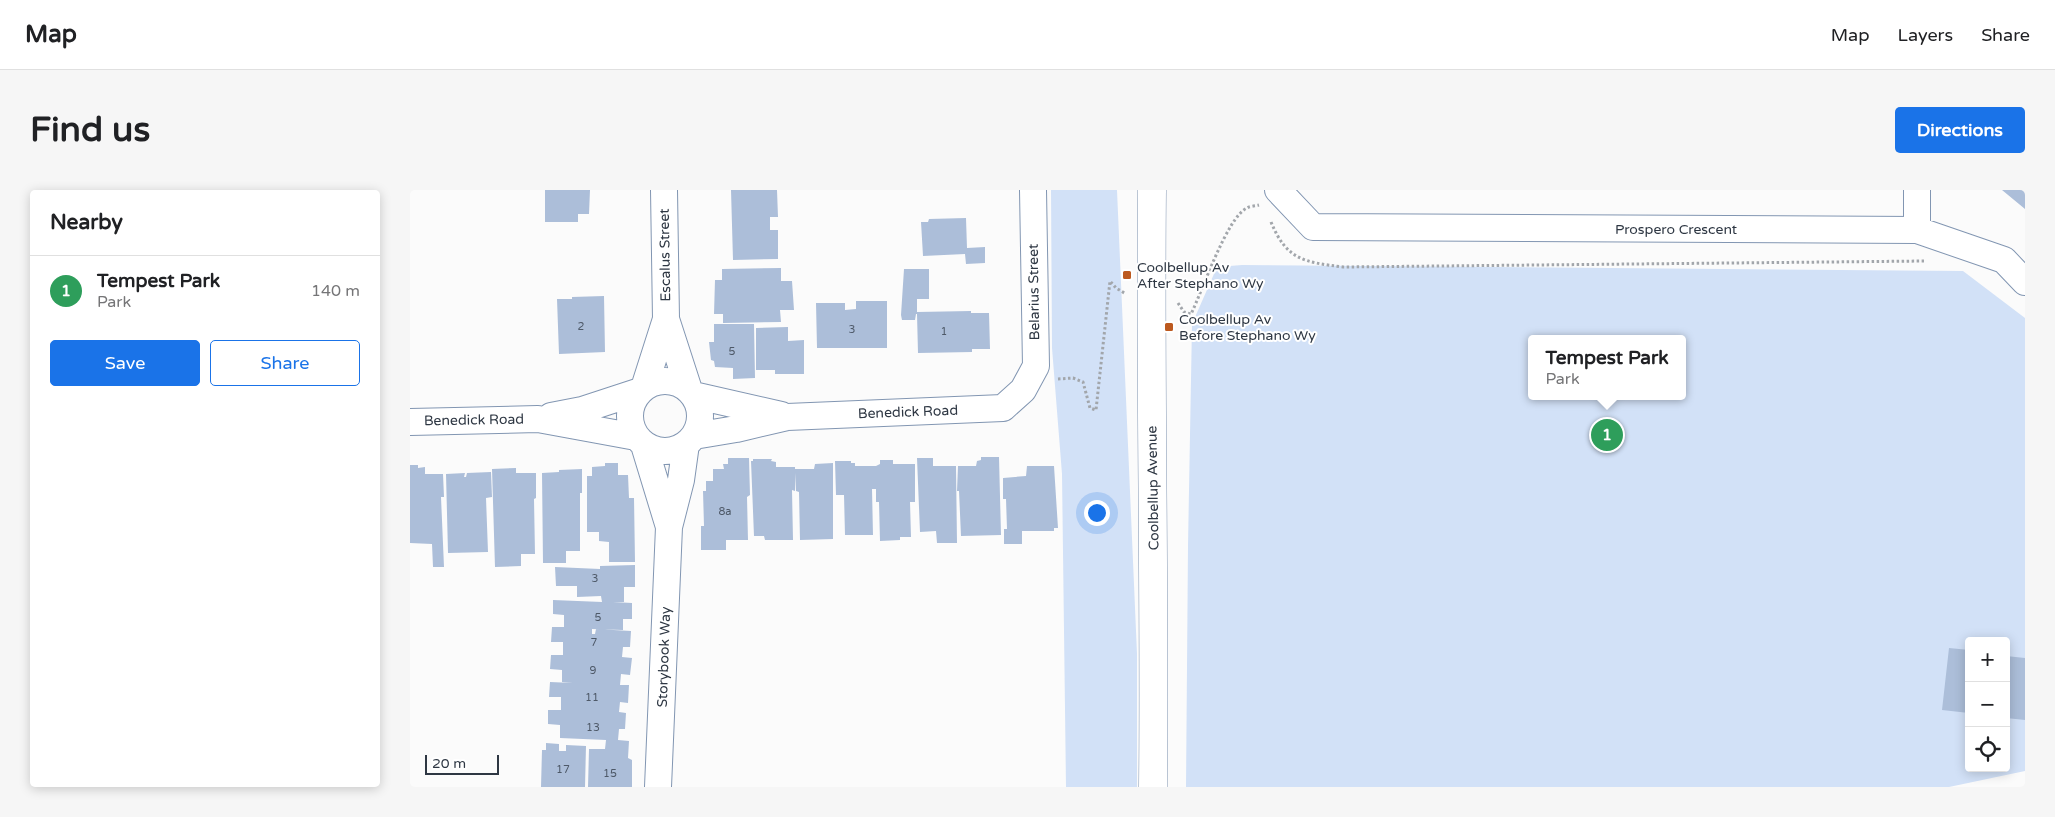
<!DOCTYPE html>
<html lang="en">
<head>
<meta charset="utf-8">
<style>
	body { margin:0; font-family:"Varela Round",sans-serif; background:#f6f6f6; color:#202124 }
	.controls { position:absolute; right:15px; bottom:15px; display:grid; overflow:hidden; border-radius:5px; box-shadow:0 2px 12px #0003 }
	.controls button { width:45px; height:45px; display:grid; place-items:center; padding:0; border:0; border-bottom:1px solid #e0e0e0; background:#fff; color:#202124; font:25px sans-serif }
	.scale { position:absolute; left:15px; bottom:12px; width:74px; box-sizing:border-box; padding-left:5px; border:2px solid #2e3743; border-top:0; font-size:14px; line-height:18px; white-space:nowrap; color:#2e3743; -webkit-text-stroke:4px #fff; paint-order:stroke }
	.you { position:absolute; left:686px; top:322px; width:18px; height:18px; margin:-12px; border:4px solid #fff; border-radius:50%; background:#1a73e8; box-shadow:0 0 0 8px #1a73e833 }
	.badge { display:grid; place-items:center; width:32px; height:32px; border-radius:50%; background:#1a73e8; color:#fff; font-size:16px; font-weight:700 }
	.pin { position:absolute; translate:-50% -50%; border:2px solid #fff; box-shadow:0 1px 5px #0006 }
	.popup { position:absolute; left:1118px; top:145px; width:158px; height:65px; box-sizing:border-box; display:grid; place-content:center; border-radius:5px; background:#fff; filter:drop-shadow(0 1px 4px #0005); font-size:16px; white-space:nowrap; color:#757577 }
	.popup b { font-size:19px; color:#202124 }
	.popup::after { content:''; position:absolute; left:50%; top:100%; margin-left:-10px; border:10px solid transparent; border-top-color:#fff }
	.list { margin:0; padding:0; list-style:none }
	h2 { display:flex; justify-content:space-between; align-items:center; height:65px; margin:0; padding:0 20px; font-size:21px }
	h2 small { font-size:16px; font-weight:400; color:#757577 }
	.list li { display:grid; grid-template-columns:32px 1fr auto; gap:15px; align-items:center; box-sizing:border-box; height:70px; padding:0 20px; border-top:1px solid #e0e0e0 }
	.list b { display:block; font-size:19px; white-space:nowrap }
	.list p { margin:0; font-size:16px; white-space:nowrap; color:#757577 }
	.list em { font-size:16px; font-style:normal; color:#757577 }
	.actions { display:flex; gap:10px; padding:15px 20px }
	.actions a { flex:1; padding:11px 0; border:1px solid #1a73e8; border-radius:5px; text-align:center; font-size:18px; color:#1a73e8 }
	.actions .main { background:#1a73e8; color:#fff }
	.icon { flex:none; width:28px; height:28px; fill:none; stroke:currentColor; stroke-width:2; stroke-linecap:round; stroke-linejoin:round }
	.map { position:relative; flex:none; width:1615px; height:597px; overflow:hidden; border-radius:5px }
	header { display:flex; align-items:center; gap:30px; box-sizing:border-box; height:70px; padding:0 25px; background:#fff; border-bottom:1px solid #e0e0e0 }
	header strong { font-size:24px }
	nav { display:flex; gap:28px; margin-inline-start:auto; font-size:18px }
	.intro { display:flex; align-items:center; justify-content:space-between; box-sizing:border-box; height:120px; padding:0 30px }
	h1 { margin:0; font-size:35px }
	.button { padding:12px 22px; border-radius:5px; background:#1a73e8; color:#fff; font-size:18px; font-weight:700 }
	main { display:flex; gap:30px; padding:0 30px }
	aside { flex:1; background:#fff; border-radius:5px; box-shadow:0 2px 12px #0003 }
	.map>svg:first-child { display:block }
	.green { fill:#d2e1f7; fill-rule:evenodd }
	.building { fill:#acbed9 }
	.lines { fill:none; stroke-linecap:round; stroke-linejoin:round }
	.street-casing { stroke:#8296b2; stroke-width:28 }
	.secondary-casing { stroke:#8296b2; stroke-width:29 }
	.path { stroke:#a2a6ab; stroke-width:3; stroke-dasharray:2.5 2.5; stroke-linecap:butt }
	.street { stroke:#fff; stroke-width:26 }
	.secondary { stroke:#fff; stroke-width:28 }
	.poi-dot { fill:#bc591f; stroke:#fff; stroke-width:2 }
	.labels { text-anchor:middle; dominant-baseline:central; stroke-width:4; stroke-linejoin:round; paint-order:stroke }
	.number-label { font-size:11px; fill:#4e5968 }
	.street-label { font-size:14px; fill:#2e3743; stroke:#fff }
	.poi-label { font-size:14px; fill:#2e3743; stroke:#fff; text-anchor:start }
</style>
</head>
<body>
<header>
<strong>Map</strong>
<nav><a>Map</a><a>Layers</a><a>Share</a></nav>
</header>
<div class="intro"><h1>Find us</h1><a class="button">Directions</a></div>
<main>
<aside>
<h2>Nearby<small></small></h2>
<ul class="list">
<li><span class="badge" style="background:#2e9e5b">1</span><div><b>Tempest Park</b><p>Park</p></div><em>140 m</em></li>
</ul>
<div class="actions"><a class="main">Save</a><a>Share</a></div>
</aside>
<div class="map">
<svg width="1615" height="597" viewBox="0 0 1615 597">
	<rect width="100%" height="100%" fill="#fbfbfb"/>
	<path class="green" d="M641,0H707L727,464V597H656L652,284L642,158Z
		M832,75L1553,81L1615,128V581L1539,597H776L778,356L782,134L807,77ZM1122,149H1272V206H1122ZM1559,451H1596V578H1559Z"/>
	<path class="building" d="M135,0H180L179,24H168V32H135Z
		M321,0H367L368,27H360V40H368V69L323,70Z
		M1592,0H1615V19Z
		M556,28L557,58L575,57V73L556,74L555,64L513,66L511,32H518L519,29Z
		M371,78V91H382L384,120H370L371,132L313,133V124H304L305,90H312V79Z
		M494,79H519V109H507V122L561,121V123H579L580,159H562V162L508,163L507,124H506L505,130H492L491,125Z
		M194,106L195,162L149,164L147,109H162V107Z
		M446,111H477V158H407L406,113H435V120L446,119Z
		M304,134H344L345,188L323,189V178L305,177L304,171L301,170L299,152H304Z
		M378,137V151L394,150V184H365V180H346V138Z
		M571,267H589L591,345L551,346L549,301H547L548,276H566L567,271L571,270Z
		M318,268H339L340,305L337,307L338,350H316V360H291V336H294L293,301H296V291H303V279H314L313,274H318Z
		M507,268H523V276H546L547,353H527L526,341L510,342Z
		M343,269H362L361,271L366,272V277H385V279H404L405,274L423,273V349L390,350L389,302L386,301V283L385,301L382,300L383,350H355L354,346H344L341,271H343Z
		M470,270H483V274H505V312H500L501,347H490V350L470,351L469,312H466V299H462L463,345H435L434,305H426L425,271H441V273H445V276H466L470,274Z
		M195,273H208V285H218L219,308H224L225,372H199V352L189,351V342H177V286H182V277L195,276Z
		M0,275H8V278L15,277V284H33L34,307H31L34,377H23L22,354L0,353Z
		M617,276H644L648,338H644V341H612V354H594V339H597L596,309H593V288L616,286Z
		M106,278V283H126V308L124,309L125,364H111V376L85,377L82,279Z
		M172,279V303H170V361H156V373H133L132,283L149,282V280Z
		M81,282L82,307L76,308L78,362L38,363L36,284L55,283L54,287H56L57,283Z
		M225,375V397H214V412H203L222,413V429H213V440L182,439V444H185L186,439L221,441L220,457H213L212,467L222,468L220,485L211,484L210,495H219L218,513L210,512L209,522L216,523L215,539H209L208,550L219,551L218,568L222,570V597H178L179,559H195L196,550L150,548V535L138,534V520H151V507H139L140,492L163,493L152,492V480L140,479L141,465H153V452H141L142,437H154V425L143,424V410L192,412L191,406L167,407V396H146L145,377L190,379V376Z
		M1539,458L1559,460V523L1532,520Z
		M1596,466L1615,468V530L1596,528Z
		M136,553L149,554V561H156V555L176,556L175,597H131L132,560H136Z"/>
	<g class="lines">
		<defs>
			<path id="street" d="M254,0L256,129L279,200
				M868,0L903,37L1507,40L1594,70L1615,92
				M1507,40V0
				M220 226a35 35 0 1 1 70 0a35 35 0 1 1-70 0Z
				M234,198L256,129
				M283,205L371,225
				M141,226L172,220L230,201
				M0,232L128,229L226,247
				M284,246L326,239L377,227L593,218L613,200L626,176L623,0
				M234,255L259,337
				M248,597L259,337L271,290L276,254"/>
			<path id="secondary" d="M742,0C740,199 745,398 743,597"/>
		</defs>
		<use href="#street" class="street-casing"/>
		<use href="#secondary" class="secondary-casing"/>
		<path class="path" d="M861,32C877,71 895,72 933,77L1514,71
			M768,113L774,122L781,124C792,102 817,27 837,18C840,16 845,16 849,15
			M648,189L663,188L673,192L680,218L686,220L700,91L706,98L716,104"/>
		<use href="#street" class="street"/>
		<use href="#secondary" class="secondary"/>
	</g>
	<g class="poi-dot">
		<rect x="712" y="80" width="10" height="10" rx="2.5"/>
		<rect x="754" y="132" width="10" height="10" rx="2.5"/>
	</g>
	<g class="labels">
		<g class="number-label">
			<text x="171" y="136">2</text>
			<text x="442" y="139">3</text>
			<text x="534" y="141">1</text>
			<text x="322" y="161">5</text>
			<text x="315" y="321">8a</text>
			<text x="185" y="388">3</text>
			<text x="188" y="427">5</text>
			<text x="184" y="452">7</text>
			<text x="183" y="480">9</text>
			<text x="182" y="507">11</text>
			<text x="183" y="537">13</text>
			<text x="153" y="579">17</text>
			<text x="200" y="583">15</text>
		</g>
		<g class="street-label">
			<text x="1266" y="39">Prospero Crescent</text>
			<text transform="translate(255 65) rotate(-91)">Escalus Street</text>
			<text transform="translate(624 102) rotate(-91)">Belarius Street</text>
			<text transform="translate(498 222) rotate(-2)">Benedick Road</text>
			<text transform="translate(64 230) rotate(-1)">Benedick Road</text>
			<text transform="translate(743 298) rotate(-91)">Coolbellup Avenue</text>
			<text transform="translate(254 467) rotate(-88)">Storybook Way</text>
		</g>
		<g class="poi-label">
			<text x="727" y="77">Coolbellup Av<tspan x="727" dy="16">After Stephano Wy</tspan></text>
			<text x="769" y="129">Coolbellup Av<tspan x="769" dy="16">Before Stephano Wy</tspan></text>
		</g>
	</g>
</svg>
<div class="controls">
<button>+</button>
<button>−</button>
<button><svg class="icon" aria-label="locate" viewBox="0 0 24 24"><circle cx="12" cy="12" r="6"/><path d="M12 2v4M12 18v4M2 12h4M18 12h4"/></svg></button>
</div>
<div class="scale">20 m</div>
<div class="you"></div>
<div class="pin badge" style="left:1197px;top:245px;background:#2e9e5b">1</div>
<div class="popup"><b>Tempest Park</b>Park</div>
</div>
</main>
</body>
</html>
